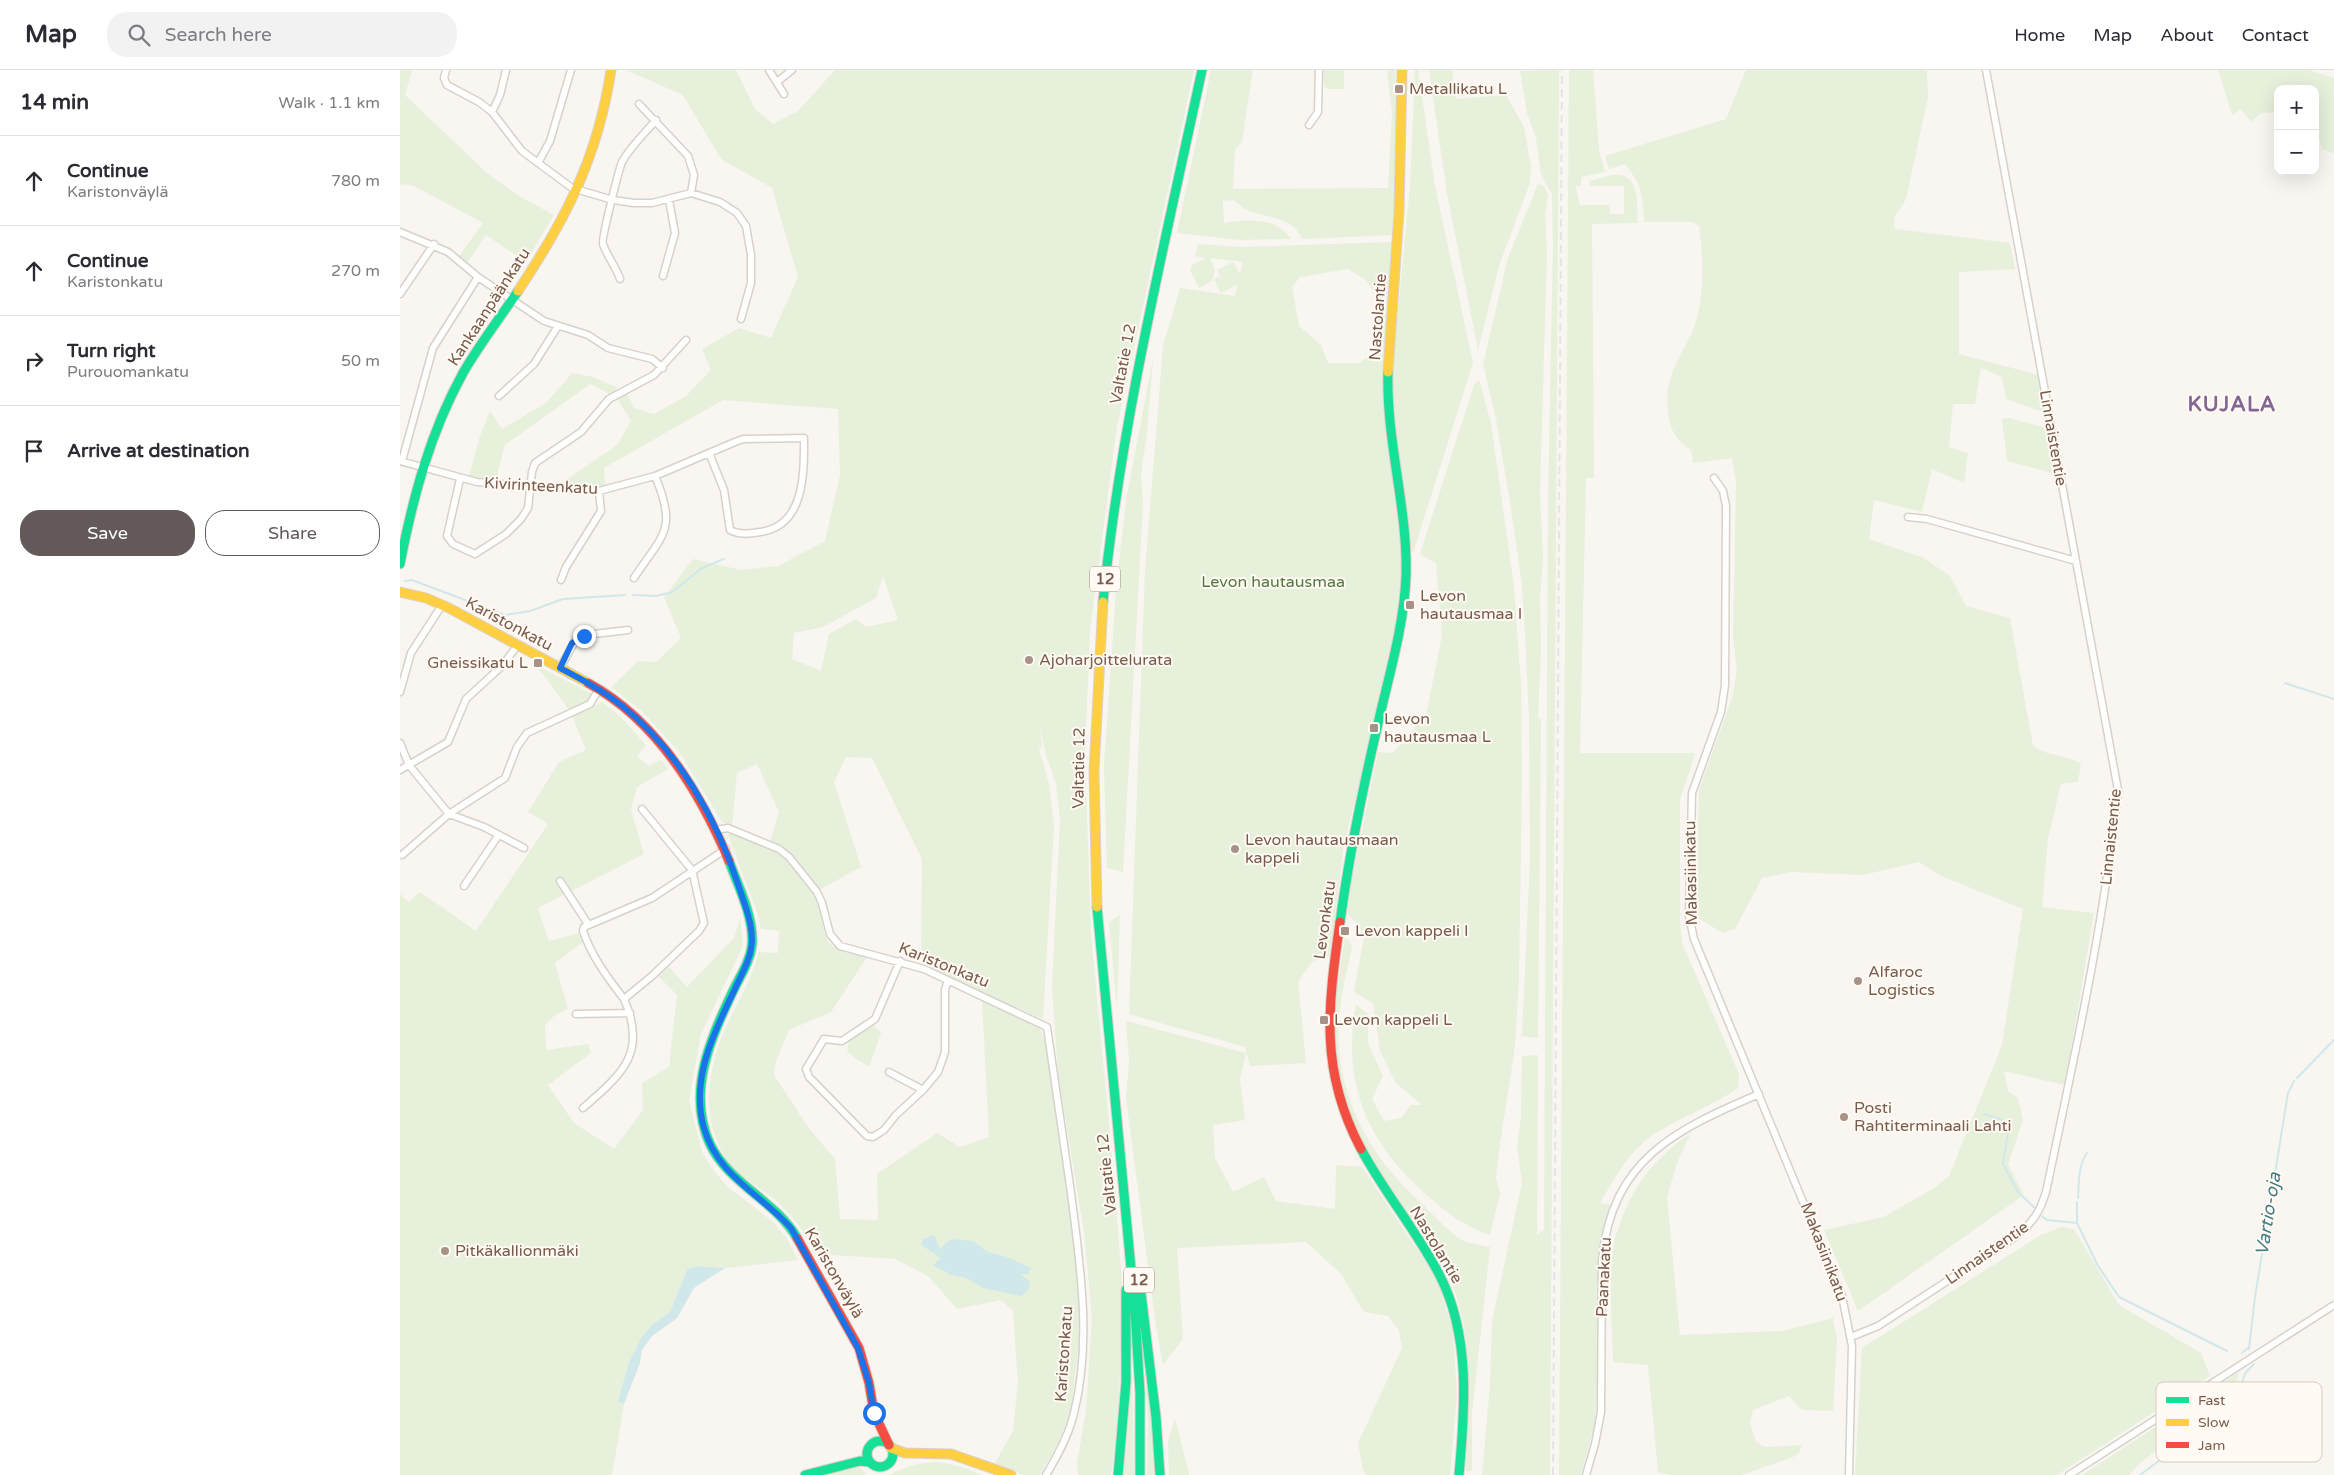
<!DOCTYPE html>
<html lang="en">
<head>
<meta charset="utf-8">
<style>
	body { margin:0; font-family:"Varela Round",sans-serif; background:#f2f2f3; color:#2b2b33 }
	.controls { position:absolute; right:15px; top:15px; display:grid; overflow:hidden; border-radius:10px; box-shadow:0 5px 20px #0002 }
	.controls button { width:45px; height:45px; display:grid; place-items:center; padding:0; border:0; border-bottom:1px solid #e1e1e2; background:#fff; color:#2b2b33; font:25px sans-serif }
	.stop { position:absolute; width:15px; height:15px; margin:-11px; border:4px solid #1a73e8; border-radius:50%; background:#fff }
	.stop.end { background:#1a73e8; border-color:#fff; box-shadow:0 1px 5px #0008 }
	.list { margin:0; padding:0; list-style:none }
	h2 { display:flex; justify-content:space-between; align-items:center; height:65px; margin:0; padding:0 20px; font-size:21px }
	h2 small { font-size:16px; font-weight:400; color:#7c7c81 }
	.list li { display:grid; grid-template-columns:32px 1fr auto; gap:15px; align-items:center; box-sizing:border-box; height:90px; padding:0 20px; border-top:1px solid #e1e1e2 }
	.list b { display:block; font-size:19px; white-space:nowrap }
	.list p { margin:0; font-size:16px; white-space:nowrap; color:#7c7c81 }
	.list em { font-size:16px; font-style:normal; color:#7c7c81 }
	.actions { display:flex; gap:10px; padding:15px 20px }
	.actions a { flex:1; padding:11px 0; border:1px solid #625958; border-radius:20px; text-align:center; font-size:18px; color:#625958 }
	.actions .main { background:#625958; color:#fff }
	.icon { flex:none; width:28px; height:28px; fill:none; stroke:currentColor; stroke-width:2; stroke-linecap:round; stroke-linejoin:round }
	.map { position:relative; flex:none; width:1934px; height:1405px; overflow:hidden }
	header { display:flex; align-items:center; gap:30px; box-sizing:border-box; height:70px; padding:0 25px; background:#fff; border-bottom:1px solid #e1e1e2 }
	header strong { font-size:24px }
	nav { display:flex; gap:28px; margin-inline-start:auto; font-size:18px }
	.search { width:350px; height:45px; background:#f2f2f3; display:flex; align-items:center; gap:12px; box-sizing:border-box; padding:0 18px; border-radius:20px; color:#7c7c81; font-size:19px }
	main { display:flex }
	aside { flex:1; background:#fff }
	.map>svg:first-child { display:block }
	.green { fill:#e7f0db; fill-rule:evenodd }
	.water { fill:#d0e8ea }
	.lines { fill:none; stroke-linecap:round; stroke-linejoin:round }
	.stream { stroke:#d0e8ea; stroke-width:2 }
	.street-casing { stroke:#d7d1cb; stroke-width:9 }
	.fast-casing { stroke:#d9d2cb; stroke-width:11 }
	.slow-casing { stroke:#d9d2cb; stroke-width:11 }
	.jam-casing { stroke:#d9d2cb; stroke-width:11 }
	.street { stroke:#fefefd; stroke-width:6 }
	.fast { stroke:#16e098; stroke-width:9 }
	.slow { stroke:#ffcf43; stroke-width:9 }
	.jam { stroke:#f24e42; stroke-width:9 }
	.rail { stroke:#e6e3e7; stroke-width:2; stroke-dasharray:8 5; stroke-linecap:butt }
	.route { stroke:#1a73e8; stroke-width:6 }
	.poi-dot { fill:#a69286; stroke:#fffaf3; stroke-width:2 }
	.labels { text-anchor:middle; dominant-baseline:central; stroke-width:4; stroke-linejoin:round; paint-order:stroke }
	.shield { fill:#fffaf3; stroke:#a28b7f; stroke-width:1 }
	.shield-label { font-size:15px; font-weight:bold; fill:#7a5c4d }
	.poi-label { font-size:16px; fill:#7a5c4d; stroke:#fffaf3; text-anchor:start }
	.street-label { font-size:16px; fill:#7a5c4d; stroke:#fffaf3 }
	.park-label { font-size:16px; fill:#537a41; stroke:#fffaf3 }
	.water-label { font-size:18px; font-style:italic; fill:#437c86; stroke:#fffaf3 }
	.district-label { font-size:21px; font-weight:bold; letter-spacing:1px; fill:#846695; stroke:#fffaf3 }
	.key { fill:#fffaf3; stroke:#d7cbc1; stroke-width:1 }
	.key-label { font-size:14px; fill:#7a5c4d }
</style>
</head>
<body>
<header>
<strong>Map</strong>
<div class="search"><svg class="icon" aria-label="search" viewBox="0 0 24 24"><circle cx="10" cy="10" r="6"/><path d="M15 15l6 6"/></svg>Search here</div>
<nav><a>Home</a><a>Map</a><a>About</a><a>Contact</a></nav>
</header>
<main>
<aside>
<h2>14 min<small>Walk · 1.1 km</small></h2>
<ul class="list">
<li><svg class="icon" aria-label="ahead" viewBox="0 0 24 24"><path d="M12 20V5M6 11l6-6 6 6"/></svg><div><b>Continue</b><p>Karistonväylä</p></div><em>780 m</em></li>
<li><svg class="icon" aria-label="ahead" viewBox="0 0 24 24"><path d="M12 20V5M6 11l6-6 6 6"/></svg><div><b>Continue</b><p>Karistonkatu</p></div><em>270 m</em></li>
<li><svg class="icon" aria-label="right" viewBox="0 0 24 24"><path d="M7 20v-9h11M14 6l5 5-5 5"/></svg><div><b>Turn right</b><p>Purouomankatu</p></div><em>50 m</em></li>
<li><svg class="icon" aria-label="arrive" viewBox="0 0 24 24"><path d="M6 21V4h12l-3 4 3 4H6"/></svg><div><b>Arrive at destination</b></div></li>
</ul>
<div class="actions"><a class="main">Save</a><a>Share</a></div>
</aside>
<div class="map">
<svg width="1934" height="1405" viewBox="0 0 1934 1405">
	<rect width="100%" height="100%" fill="#f9f5f0"/>
	<path class="green" d="M0,0H12L5,25L88,104L121,127L154,145L126,192L86,165L67,193L59,186L83,153L12,115L0,114Z
		M226,0H336L355,39L373,54L398,41L435,0H794L717,356L690,561L685,685L691,865L713,1095L723,1226L718,1351L711,1405H678L677,1393L686,1341L692,1248L684,1162L658,1003L652,918L660,749L656,713L646,686L640,657L642,677L639,679L649,714L654,756L643,949L521,895L522,789L472,688L446,687L434,712L461,797L419,820L391,785L370,772L379,742L357,694L337,703L332,757L322,752L280,683L243,642L211,617L238,591L256,592L281,568L264,527L293,489L341,500L378,496L425,471L440,405L438,339L323,330L204,398L205,416L160,414L217,375L231,351L217,328L226,322L234,338L254,344L286,326L311,300L302,279L339,258L371,268L398,207L372,118L321,89L283,25ZM483,506L498,550L466,557L456,549L429,564L421,601L392,589L394,563L423,557L476,528Z
		M811,0H853L842,71L835,80L833,119L988,118L992,42L987,0H995L998,86L992,165L902,169C893,147 868,148 849,141C843,139 838,133 833,130L823,131L824,153C847,149 878,147 891,169L840,170L777,163Z
		M924,0H944V19H928L924,16Z
		M1015,0H1018L1035,116L1073,293L1013,483L1006,465L996,381L991,311L1010,117Z
		M1029,0H1052L1056,29L1106,25L1124,57L1131,97L1130,113L1099,196L1078,280L1047,124Z
		M1159,0L1150,1405H1082L1090,1315L1092,1251L1122,1113L1117,1076L1121,1047L1122,986L1138,985L1137,1165L1144,1160L1148,429L1153,176L1152,124L1141,104L1136,68L1127,43L1120,1Z
		M1169,0H1193L1199,80L1205,102L1181,107V116H1176L1180,135H1209L1210,144H1224V116H1190V111C1198,109 1206,106 1213,105C1240,101 1238,135 1237,153L1192,154L1194,408H1186L1180,683H1295L1280,730V851L1282,873L1339,1004L1338,1018C1312,1036 1281,1047 1254,1064C1229,1081 1215,1108 1200,1133L1211,1135L1202,1162L1198,1188V1316L1195,1353L1181,1405H1159Z
		M1346,0H1527L1528,27L1506,129L1494,148L1495,159L1610,173L1615,199L1559,202V284L1639,305L1646,343L1606,329L1602,307L1581,298L1575,334H1553L1549,377L1568,383L1564,413L1532,399L1522,442L1474,430L1469,469L1524,488L1550,506L1566,536L1610,548L1633,676C1648,687 1663,683 1681,694L1678,712L1661,714L1648,768L1642,837L1694,843L1665,1015L1604,1001L1608,1021L1618,1028L1623,1050L1608,1095L1624,1125L1458,1241L1424,1160L1484,1147L1534,1118L1549,1106L1602,975L1623,839L1539,805L1519,792L1463,805L1391,802L1362,808L1335,859L1323,863L1296,847L1299,720L1332,628L1337,599L1333,569L1336,412L1332,388L1293,393L1291,380C1276,369 1270,361 1268,342C1263,300 1286,285 1297,248C1304,223 1303,183 1299,156L1292,152H1244C1243,126 1242,115 1225,94L1209,99L1205,86L1326,49Z
		M1818,0H1909L1934,8V83L1922,79L1917,61L1915,62V19H1878V42L1861,43L1851,52L1841,39L1832,45Z
		M1138,114L1144,116L1148,125L1145,145L1147,181L1140,422L1143,489L1140,528L1141,580L1138,648L1141,650L1138,968L1122,966L1130,788L1129,648L1125,563L1122,515L1110,432L1096,349L1083,294L1108,188Z
		M994,172L983,310L984,344L999,461L1002,494L1001,527L990,588L944,775L930,886L913,891L898,911L906,993L850,996L845,977L729,944L745,501L763,276L780,218L835,226L837,215L821,223L814,209L820,206L817,200L833,192L840,204L843,192L810,188L815,200L812,211L799,218L790,200L792,195L806,188L795,186L798,174L841,177ZM948,199L967,211L978,230L976,280L960,293H928L921,275L899,256L892,217L900,207Z
		M753,288L747,363L741,404L743,433L723,802L707,798L704,696L716,519L726,431Z
		M172,303L193,307L218,318L210,324L190,314L105,375L96,409L69,406L80,366L90,341L102,359L146,333Z
		M1079,310L1091,353L1114,517L1121,615L1122,706L1119,907L1115,977L1099,1081L1096,1108L1100,1124L1090,1165C1060,1154 1044,1141 1021,1120C965,1068 942,1011 956,935L968,944V973L983,1006L972,1029L984,1051L1001,1048L1011,1035H1022L996,1013L980,981L973,933L954,922L964,866L959,855L947,844L952,808L978,682L993,683L1026,645L1042,565L1036,493L1020,484L1074,315Z
		M1609,348L1650,359L1656,404L1607,391L1602,349Z
		M136,595L192,624L183,635L170,641Z
		M202,632L221,647L246,675L237,686L249,696L261,690L268,699L237,717L231,740L244,784L138,838L149,871L180,863L183,872L155,893L168,939L155,945L145,955L146,980L188,974L191,983L148,1015L174,1053L214,1079L243,1040L242,1013L269,997L277,925L258,906L269,897L287,917L334,868L340,848L343,876L301,964L289,1030L302,1082L314,1101L329,1118L372,1151L386,1167L398,1190L325,1198L296,1196L287,1200L270,1242L252,1255L219,1330L224,1334L212,1405H0V824L9,832L20,822L76,861L148,754L128,742L159,692L186,680L172,646Z
		M332,763C360,774 384,783 403,807C410,816 416,827 419,838C423,850 422,869 434,877C444,883 456,885 467,887L431,942L389,960L376,991L374,1005L408,1057L435,1089L440,1149L478,1150L477,1104L537,1063L560,1077L589,1067L582,928L639,954L647,980L677,1190L679,1270L671,1343L657,1375L640,1405H623L595,1393L613,1361L618,1312L613,1241L601,1230L557,1239L528,1206L495,1189L417,1184C405,1163 393,1145 375,1130C361,1118 345,1110 333,1097C299,1058 306,1002 325,959C337,933 352,909 359,882L378,883L379,861L361,859L356,839L328,765Z
		M720,845L717,938L709,852Z
		M945,868L949,870L952,876C949,895 943,913 941,932C929,1007 961,1078 1016,1128C1027,1138 1052,1166 1064,1171C1072,1174 1082,1175 1090,1177L1072,1343V1401H1066C1068,1340 1076,1269 1050,1210C1035,1177 1008,1147 986,1117C979,1106 974,1095 968,1084C923,1004 930,954 945,868Z
		M726,951L846,983L840,1009L845,1050L813,1055L815,1088L833,1122L864,1107L876,1131L935,1139L936,1095L962,1097L1037,1209L1053,1261L1057,1323L1050,1405H966L963,1400L958,1373L1002,1278L999,1261L988,1246L964,1242L941,1204L906,1172L777,1178L783,1269L763,1295L756,1257L726,1028L729,992Z
		M474,955L481,963L469,997L447,982L449,970Z
		M1291,1063L1277,1093L1267,1127L1280,1265L1382,1261L1433,1248L1437,1270L1433,1341L1402,1340L1389,1326L1353,1340L1350,1353L1356,1372L1365,1377L1402,1375L1399,1383L1393,1387L1342,1405H1270L1258,1402L1248,1295L1213,1292C1212,1253 1208,1212 1214,1173C1215,1166 1219,1158 1221,1151C1236,1111 1256,1087 1291,1063Z
		M1661,1157L1674,1159L1719,1235L1801,1283L1810,1306L1657,1405H1455L1462,1278L1641,1165Z
		M744,1284L757,1405H747L748,1350Z
		M732,1295L734,1405H723Z
		M1839,1302L1833,1324L1741,1392L1729,1405H1682Z
		M775,1348L789,1405H769L768,1372Z
		M539,1392L559,1396L582,1405H490C507,1395 520,1393 539,1392Z
		M458,1395L467,1405H423Z"/>
	<path class="water" d="M534,1165L540,1179L551,1169L573,1171L588,1182L607,1187L631,1198L628,1204H621L630,1212L629,1219L621,1226L583,1218L566,1208L551,1205L533,1195L541,1188L521,1175L523,1169Z
		M296,1196L325,1198L294,1218L277,1248L252,1266L242,1280L240,1293L224,1334L218,1331L229,1293L242,1267L252,1255L270,1242L287,1200Z"/>
	<g class="lines">
		<path class="stream" d="M5,511L12,510L105,545L130,541L163,529L225,525
			M233,525L256,526L272,522L302,498L324,489
			M1885,613L1934,629
			M1897,1008L1934,970
			M1584,1044L1603,1050L1608,1062L1603,1094L1618,1122L1636,1139
			M1678,1128C1679,1114 1678,1095 1687,1083
			M1677,1132V1152
			M1642,1146L1647,1150L1677,1153L1698,1196L1719,1227L1827,1281
			M1849,1279L1855,1227L1888,1023L1894,1011
			M1842,1283L1848,1278
			M1740,1405L1793,1365L1836,1327L1846,1302L1854,1294"/>
		<defs>
			<path id="street" d="M46,0L44,8L47,15L79,32L92,42L122,81L172,118L213,130L234,133H252L291,123L320,132L337,143L346,156L351,185V213L341,249
				M369,0L384,24
				M377,12L392,0
				M239,34L288,86L294,105L291,123
				M92,42L100,25L106,0
				M909,55L918,42L919,0
				M138,93L150,71L171,0
				M0,162L48,182L78,207L144,251L188,265L208,278L252,289L263,298
				M263,206L275,163L269,130
				M220,209C216,197 207,186 203,174C201,170 219,99 222,92C230,77 245,63 256,50
				M0,224L34,174
				M99,326L134,294L158,256
				M0,391L77,412L199,421L255,406L335,372L343,369L404,368C404,404 405,456 360,462C349,464 339,465 330,460L324,420L309,383
				M2,391L33,278L78,207
				M1314,408L1323,421L1326,436L1325,615L1321,642L1292,723L1289,846L1294,869L1442,1226L1452,1276L1449,1405
				M60,409L47,466L53,474L75,484L106,464L121,449L128,438L132,402L135,393L181,362L209,329L254,305L286,270
				M1508,447L1527,449L1676,491
				M234,508C263,464 278,460 255,406
				M161,510L166,497L201,441L199,421
				M160,598L176,569L194,564L228,560
				M0,622L11,583L42,535
				M0,673L9,695L49,744L84,757L124,778
				M0,700L48,672L66,629L102,596L117,576
				M316,760L328,758L379,779L389,787L417,822L422,833L430,864L440,876L524,899L647,957C655,1012 663,1068 671,1123C680,1194 692,1272 674,1343C669,1365 658,1385 646,1405
				M2,785L49,744L105,708L117,677L127,663L190,634L199,619
				M160,811L188,854
				M64,816L98,766
				M500,891L475,949L442,971L424,969L406,999L409,1007L467,1066L473,1067L484,1060L496,1045L523,1020L538,1002L545,982V920L548,910
				M224,929C207,907 192,887 183,861L184,857L252,828L326,779
				M176,944L230,943
				M489,1002L523,1020
				M183,1038C222,1004 248,983 224,929L252,906L299,861L304,853L292,800L242,739
				M1451,1267L1478,1256L1615,1167C1633,1152 1639,1144 1646,1122C1674,988 1704,855 1718,720L1586,0
				M1186,1405L1195,1374L1201,1342L1202,1190C1212,1089 1275,1060 1359,1024
				M1669,1405L1934,1235"/>
			<path id="fast" d="M0,494C13,427 30,363 63,303C79,275 100,248 118,221
				M703,532C721,352 764,177 802,0
				M329,791C339,818 354,847 352,875C350,892 340,906 333,921C311,968 286,1022 310,1074C329,1114 376,1131 397,1168
				M697,837L735,1241L740,1323V1405
				M940,852C949,787 962,722 977,658C988,608 1004,558 1006,506C1008,438 986,372 988,302
				M961,1079C984,1122 1016,1160 1039,1204C1071,1265 1065,1339 1059,1405
				M741,1223L756,1347L760,1405
				M467 1384a13 13 0 1 1 26 0a13 13 0 1 1-26 0Z
				M405,1405L460,1391L469,1392
				M718,1405L726,1312V1220"/>
			<path id="slow" d="M118,221C166,149 198,87 211,0
				M988,302L999,142L1002,0
				M0,522L26,528L49,538L188,613
				M697,837L694,701L703,532
				M491,1378L505,1383L551,1384L611,1405"/>
			<path id="jam" d="M188,613C255,649 300,722 329,791
				M940,852C928,936 919,1000 961,1079
				M397,1168L459,1278L469,1313L474,1343L489,1375"/>
		</defs>
		<use href="#street" class="street-casing"/>
		<use href="#fast" class="fast-casing"/>
		<use href="#slow" class="slow-casing"/>
		<use href="#jam" class="jam-casing"/>
		<use href="#street" class="street"/>
		<use href="#fast" class="fast"/>
		<use href="#slow" class="slow"/>
		<use href="#jam" class="jam"/>
		<path class="rail" d="M1153,1405L1162,0"/>
	</g>
	<g class="lines">
		<path class="route" d="M184,566L172,573L160,598C181,609 202,620 221,635C278,680 317,749 339,817C345,836 355,858 351,879C349,893 340,907 334,921C314,962 290,1010 304,1058C317,1105 360,1124 391,1158L458,1278L469,1313L474,1343"/>
	</g>
	<g class="poi-dot">
		<rect x="994" y="14" width="10" height="10" rx="2.5"/>
		<rect x="1005" y="530" width="10" height="10" rx="2.5"/>
		<circle cx="629" cy="590" r="5"/>
		<rect x="133" y="588" width="10" height="10" rx="2.5"/>
		<rect x="969" y="653" width="10" height="10" rx="2.5"/>
		<circle cx="835" cy="779" r="5"/>
		<rect x="940" y="856" width="10" height="10" rx="2.5"/>
		<circle cx="1458" cy="911" r="5"/>
		<rect x="919" y="945" width="10" height="10" rx="2.5"/>
		<circle cx="1444" cy="1047" r="5"/>
		<circle cx="45" cy="1181" r="5"/>
	</g>
	<g class="labels">
		<g class="shield">
			<rect x="690" y="496.5" width="30" height="25" rx="4"/>
			<rect x="724" y="1197.5" width="30" height="25" rx="4"/>
		</g>
		<g class="shield-label">
			<text x="705" y="509">12</text>
			<text x="739" y="1210">12</text>
		</g>
		<g class="poi-label">
			<text x="1009" y="19">Metallikatu L</text>
			<text x="1020" y="526">Levon<tspan x="1020" dy="18">hautausmaa I</tspan></text>
			<text x="639" y="590">Ajoharjoittelurata</text>
			<text x="128" y="593" text-anchor="end">Gneissikatu L</text>
			<text x="984" y="649">Levon<tspan x="984" dy="18">hautausmaa L</tspan></text>
			<text x="845" y="770">Levon hautausmaan<tspan x="845" dy="18">kappeli</tspan></text>
			<text x="955" y="861">Levon kappeli I</text>
			<text x="1468" y="902">Alfaroc<tspan x="1468" dy="18">Logistics</tspan></text>
			<text x="934" y="950">Levon kappeli L</text>
			<text x="1454" y="1038">Posti<tspan x="1454" dy="18">Rahtiterminaali Lahti</tspan></text>
			<text x="55" y="1181">Pitkäkallionmäki</text>
		</g>
		<g class="street-label">
			<text transform="translate(89 237) rotate(-57)">Kankaanpäänkatu</text>
			<text transform="translate(978 247) rotate(-86)">Nastolantie</text>
			<text transform="translate(723 294) rotate(-79)">Valtatie 12</text>
			<text transform="translate(1653 368) rotate(80)">Linnaistentie</text>
			<text transform="translate(141 416) rotate(3)">Kivirinteenkatu</text>
			<text transform="translate(109 554) rotate(28)">Karistonkatu</text>
			<text transform="translate(679 698) rotate(-89)">Valtatie 12</text>
			<text transform="translate(1711 767) rotate(-84)">Linnaistentie</text>
			<text transform="translate(1291 803) rotate(-91)">Makasiinikatu</text>
			<text transform="translate(925 850) rotate(-82)">Levonkatu</text>
			<text transform="translate(544 895) rotate(22)">Karistonkatu</text>
			<text transform="translate(707 1104) rotate(-96)">Valtatie 12</text>
			<text transform="translate(1036 1175) rotate(59)">Nastolantie</text>
			<text transform="translate(1424 1182) rotate(69)">Makasiinikatu</text>
			<text transform="translate(1587 1183) rotate(-35)">Linnaistentie</text>
			<text transform="translate(434 1203) rotate(60)">Karistonväylä</text>
			<text transform="translate(1204 1207) rotate(-87)">Paanakatu</text>
			<text transform="translate(664 1284) rotate(-86)">Karistonkatu</text>
		</g>
		<g class="park-label">
			<text x="873" y="512">Levon hautausmaa</text>
		</g>
		<g class="water-label">
			<text transform="translate(1868 1144) rotate(-81)">Vartio-oja</text>
		</g>
		<g class="district-label">
			<text x="1832" y="334">KUJALA</text>
		</g>
	</g>
	<rect x="1756" y="1312" width="166" height="80" rx="8" class="key"/>
	<rect x="1766" y="1327" width="23" height="6" fill="#16e098"/>
	<rect x="1766" y="1349" width="23" height="7" fill="#ffcf43"/>
	<rect x="1766" y="1372" width="23" height="6" fill="#f24e42"/>
	<g class="key-label">
		<text x="1798" y="1335">Fast</text>
		<text x="1798" y="1357">Slow</text>
		<text x="1798" y="1380">Jam</text>
	</g>
</svg>
<div class="controls">
<button>+</button>
<button>−</button>
</div>
<div class="stop" style="left:474px;top:1343px"></div>
<div class="stop end" style="left:184px;top:566px"></div>
</div>
</main>
</body>
</html>
